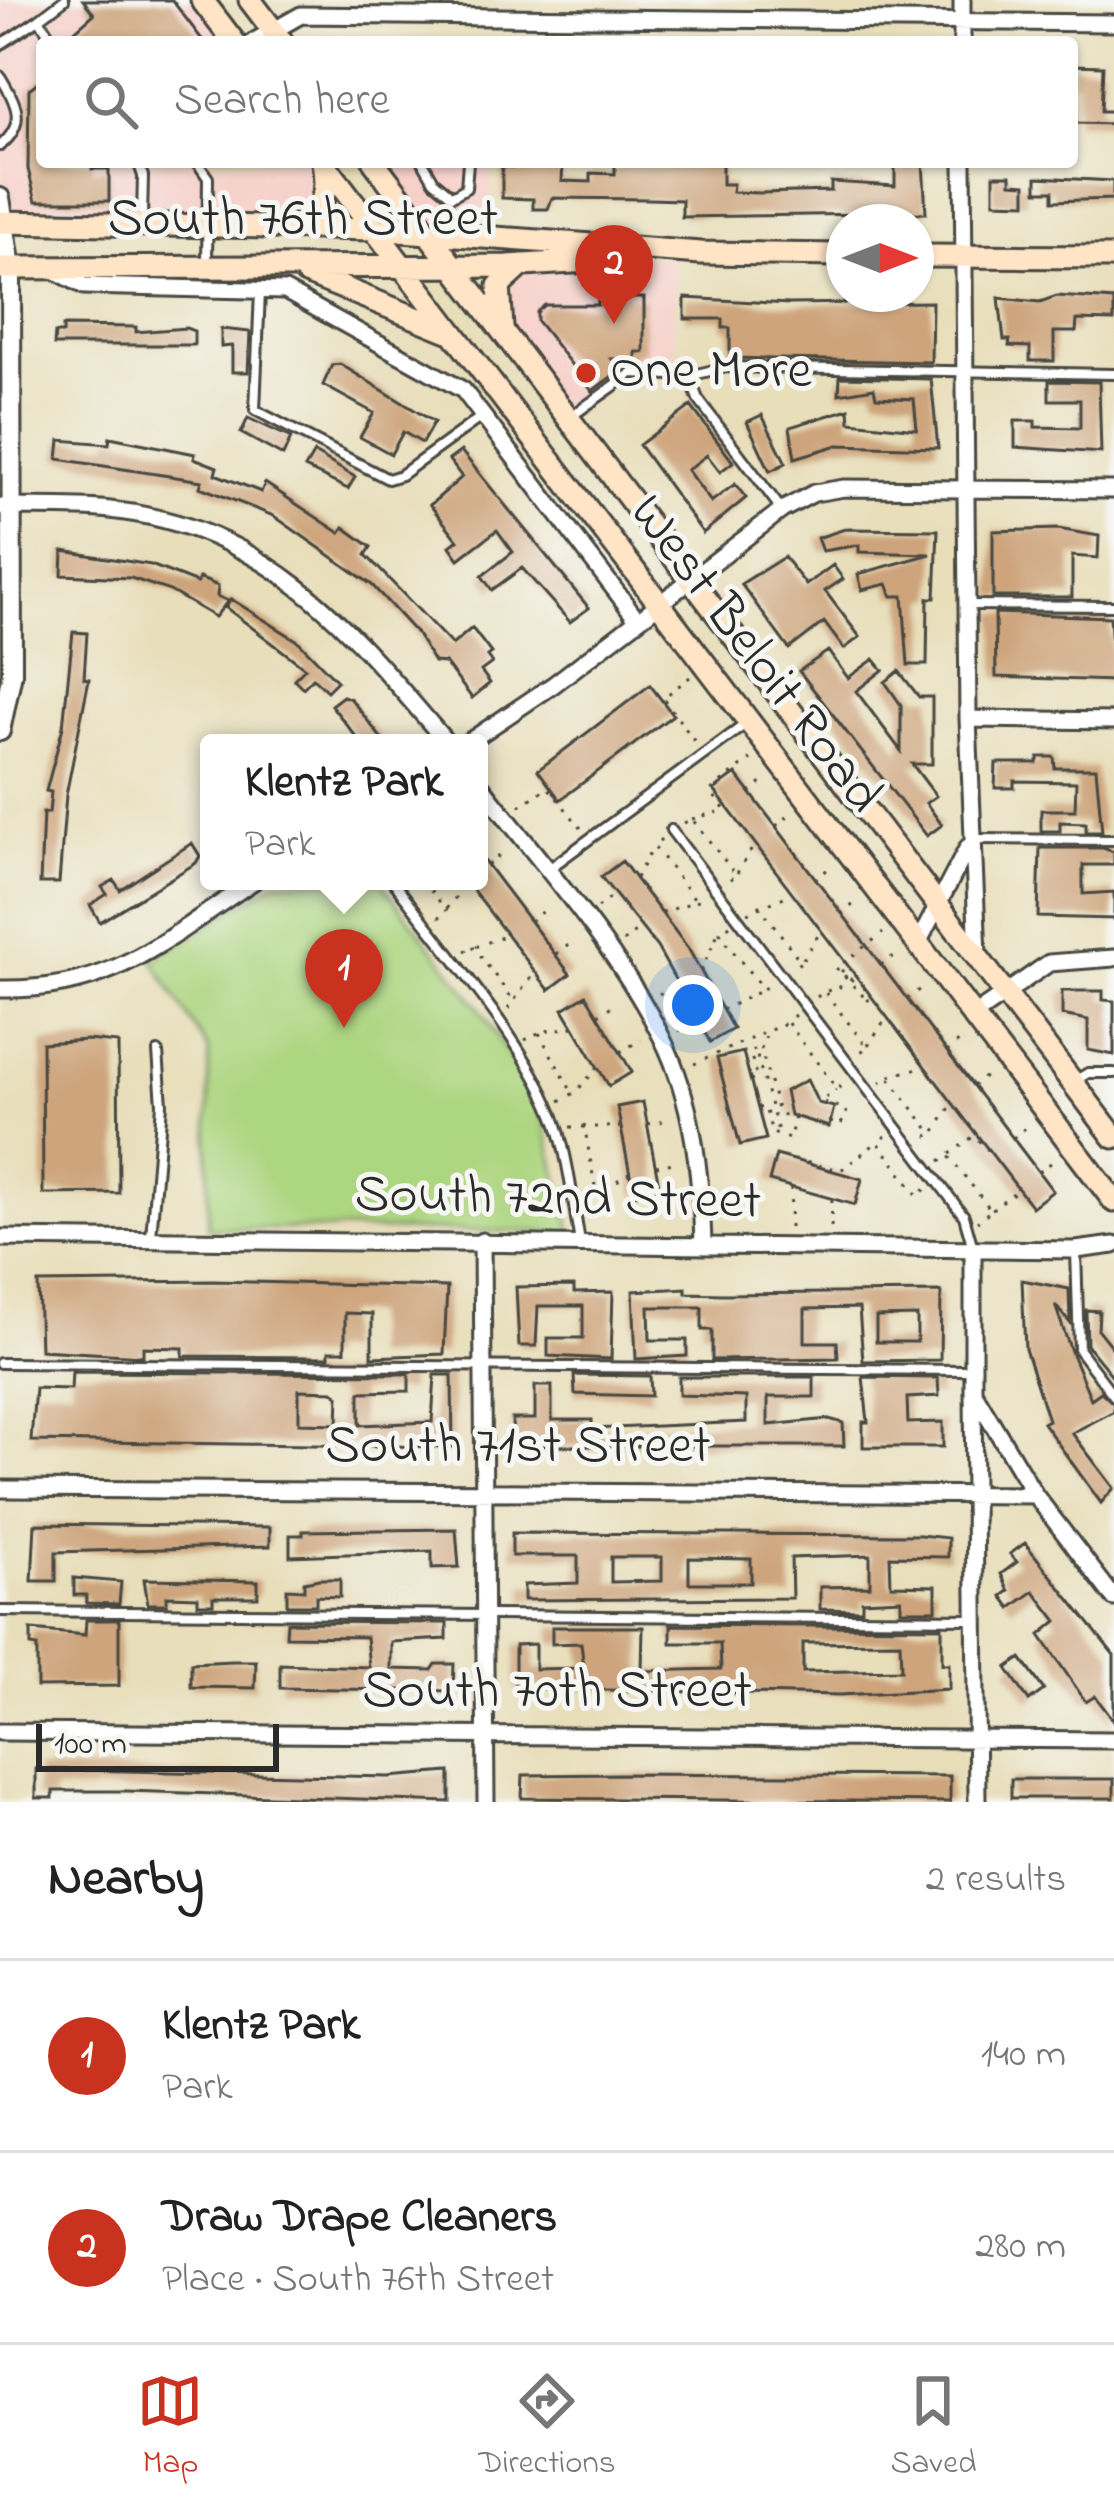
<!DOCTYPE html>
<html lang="en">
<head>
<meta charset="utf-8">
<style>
	body { margin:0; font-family:"Indie Flower",sans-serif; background:#f2f2f2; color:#222 }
	.compass { position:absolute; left:826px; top:204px; width:108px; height:108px; border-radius:50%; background:#fff; box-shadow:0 3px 9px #0004; rotate:90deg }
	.scale { position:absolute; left:36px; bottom:30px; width:243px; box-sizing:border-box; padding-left:12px; border:6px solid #2b2b2b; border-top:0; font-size:33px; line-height:42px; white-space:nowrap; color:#2b2b2b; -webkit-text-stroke:9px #f6f6f2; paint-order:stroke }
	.you { position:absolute; left:693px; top:1005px; width:42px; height:42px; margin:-30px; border:9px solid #fff; border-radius:50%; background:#1a73e8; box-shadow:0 0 0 18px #1a73e833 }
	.badge { display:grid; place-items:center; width:78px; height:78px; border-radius:50%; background:#c8321e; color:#fff; font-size:39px; font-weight:700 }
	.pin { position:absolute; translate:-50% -99px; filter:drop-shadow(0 3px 6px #0008) }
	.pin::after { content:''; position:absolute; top:63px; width:42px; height:36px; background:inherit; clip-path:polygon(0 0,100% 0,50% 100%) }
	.popup { position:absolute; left:200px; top:734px; width:288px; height:156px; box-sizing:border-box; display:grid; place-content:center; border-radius:12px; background:#fff; filter:drop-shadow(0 3px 9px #0005); font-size:39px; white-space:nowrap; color:#767676 }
	.popup b { font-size:45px; color:#222 }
	.popup::after { content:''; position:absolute; left:50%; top:100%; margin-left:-24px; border:24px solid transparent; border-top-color:#fff }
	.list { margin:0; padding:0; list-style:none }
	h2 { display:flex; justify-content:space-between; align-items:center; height:156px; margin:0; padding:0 48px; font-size:51px }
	h2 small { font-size:39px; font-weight:400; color:#767676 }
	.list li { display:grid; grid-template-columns:78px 1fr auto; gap:36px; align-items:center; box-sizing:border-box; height:192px; padding:0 48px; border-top:3px solid #e0e0e0 }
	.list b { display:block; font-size:45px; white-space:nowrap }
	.list p { margin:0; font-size:39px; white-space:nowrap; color:#767676 }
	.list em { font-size:39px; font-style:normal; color:#767676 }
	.icon { flex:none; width:66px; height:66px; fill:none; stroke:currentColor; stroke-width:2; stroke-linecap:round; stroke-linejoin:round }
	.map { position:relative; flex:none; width:1114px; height:1802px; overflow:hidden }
	.search { position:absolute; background:#fff; box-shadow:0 3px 9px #0004; left:36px; right:36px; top:36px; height:132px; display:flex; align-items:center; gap:30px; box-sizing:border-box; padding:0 42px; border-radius:12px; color:#767676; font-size:45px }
	.sheet { height:540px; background:#fff }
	nav { display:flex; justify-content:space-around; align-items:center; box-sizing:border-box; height:168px; border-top:3px solid #e0e0e0; background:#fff; font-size:33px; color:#767676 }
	nav a { display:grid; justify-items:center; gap:6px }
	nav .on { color:#c8321e }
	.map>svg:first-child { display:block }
	.built { fill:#f7d0ca }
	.green { fill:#add681; stroke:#6c8056; stroke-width:3 }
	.building { fill:#cda47c; fill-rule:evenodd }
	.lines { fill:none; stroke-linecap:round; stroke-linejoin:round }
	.service-casing { stroke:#474640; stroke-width:14 }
	.minor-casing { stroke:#474640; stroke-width:21 }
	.tertiary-casing { stroke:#474640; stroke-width:24 }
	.secondary-casing { stroke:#474640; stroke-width:27 }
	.path { stroke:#474640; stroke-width:3; stroke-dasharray:3 9; stroke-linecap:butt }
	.service { stroke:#fff; stroke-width:8 }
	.minor { stroke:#fff; stroke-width:15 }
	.tertiary { stroke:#fff; stroke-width:18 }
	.secondary { stroke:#ffe4c6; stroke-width:21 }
	.poi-dot { fill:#c8321e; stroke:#f6f6f2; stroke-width:4.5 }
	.labels { text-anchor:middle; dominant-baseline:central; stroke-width:10; stroke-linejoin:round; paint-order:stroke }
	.street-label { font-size:54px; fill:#2b2b2b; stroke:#f6f6f2 }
	.poi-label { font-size:54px; fill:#2b2b2b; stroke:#f6f6f2; text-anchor:start }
</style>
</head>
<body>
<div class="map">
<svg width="1114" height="1802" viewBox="0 0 1114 1802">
	<rect width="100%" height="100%" fill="#f6f6f2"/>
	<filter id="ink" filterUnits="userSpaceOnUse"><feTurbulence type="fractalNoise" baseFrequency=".00833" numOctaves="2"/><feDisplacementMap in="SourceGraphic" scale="24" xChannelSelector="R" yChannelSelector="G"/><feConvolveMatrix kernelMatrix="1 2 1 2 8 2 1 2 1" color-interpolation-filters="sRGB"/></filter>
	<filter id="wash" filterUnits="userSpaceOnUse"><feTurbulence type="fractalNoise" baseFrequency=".004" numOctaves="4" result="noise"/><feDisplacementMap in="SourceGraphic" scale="48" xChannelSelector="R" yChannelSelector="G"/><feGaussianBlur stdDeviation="2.7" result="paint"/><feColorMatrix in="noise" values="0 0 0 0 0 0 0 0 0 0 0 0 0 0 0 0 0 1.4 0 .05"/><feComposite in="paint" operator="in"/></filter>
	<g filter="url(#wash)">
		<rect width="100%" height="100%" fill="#e8deba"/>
		<path class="built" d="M10,0H202L234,42H42V162H323L306,228L6,222L0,198V7Z
			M374,162H492V238L427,235Z
			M674,255L676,368L624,370L567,418L482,306L508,266Z"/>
		<path class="green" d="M277,881H380L479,1007L541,1110L572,1232L208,1228L209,1050L153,961Z"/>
		<g id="blocks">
			<path class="building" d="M83,0H172L204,42H62L94,14Z
				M1072,65L1103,66L1101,111H1114V124L1076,123L1078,82H1072Z
				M42,79V162H92V169H109V201H36L28,169L29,89Z
				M525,162H563L562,181L591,182V173L615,174V162H722V184H733L732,192L760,193L831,191V182L895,186V167L901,162H923L926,213L682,217V200L649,199L552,198L548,209H533V199L502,198V167H525Z
				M994,175H1011V183L1026,184V203L994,202Z
				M1037,177L1113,181V199L1053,201V191H1037Z
				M598,291H627V298H644V352H636V359H612L621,370L592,391L537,321V312L545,305H598Z
				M1057,296L1114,300V321L1077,320L1076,332H1054V361H1030V347L1009,346L1010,340H1004L999,298L1040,302Z
				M685,298L789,304L932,302L931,362L730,358V328H723V319H685Z
				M63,326L136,327V332L186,328L194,331V345H54L55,333H63Z
				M221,329L250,332L248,372H232V346L221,347Z
				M340,364L434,422L422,443L403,432L391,454L360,437L374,413L323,385L332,365Z
				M840,377L931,379L938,448L838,445L795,458L790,427L849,409L850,422L917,429L914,399L876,397L874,388L839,394Z
				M1049,381L1099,382L1101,453L1015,447V421H1035V427L1080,428V400H1049Z
				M691,406L733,462L720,472L707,455L687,470L711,502L735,484L746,498L703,533L639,445Z
				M762,415L786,463L770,471L747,422Z
				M248,418L291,438L283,456L241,433Z
				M110,437L195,454L194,458L217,467L215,474L261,492L265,483L340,533L344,527L371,547L366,555L452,645L472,628L491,653L487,656L492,663L481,671L490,683L472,698L445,663L434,662L416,633L372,585L274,516L200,487L202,481L58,459L60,440L109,444Z
				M461,451L589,608L570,622L522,568L492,590L482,576L513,552L497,530L459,559L450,546L458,540L430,505L462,477L449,460Z
				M314,453L355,477L348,489L305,468Z
				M845,529L938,530L935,598H928L927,665H908L903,596H892L887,584L862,590L858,574L931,554L859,552V545L822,551L817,538Z
				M1058,529L1099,536L1098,558L1072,556V597H993V531Z
				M63,551L151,565L197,583L199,578L218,586L217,596L228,601L215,617L170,591L131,578L62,575Z
				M784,557L806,585L833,565L843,579L825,591L860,637L844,649L824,622L789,649L741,584Z
				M231,599L298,641L337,681L327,691L313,678L303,688L294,679L305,668L225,607Z
				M995,613L1110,617L1114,681L996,677Z
				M73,632L87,633L84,678L89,679L66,795L59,883H40L43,813H49L51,792L46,791L63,727Z
				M828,651L848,678L874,659L883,670L856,691L901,751V705L885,682L899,671L919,697H932V764H912L936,796L926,803L942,825L927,836L799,671Z
				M650,685L673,715L560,800L538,770Z
				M343,696L351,699L385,743H361L331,705Z
				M1039,757H1054L1055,768H1096L1102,832H1086V823L1060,822V831H1041V810H1075L1076,782L1014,781V788H995L996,763H1037Z
				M736,774L1053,1191L1032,1207L714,790Z
				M192,843L200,856L196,863L100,922L90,905L107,894L102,887L114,880L120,890Z
				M1103,848L1114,852V865H1083V894L1114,892V919L1038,917L1040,848Z
				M479,854L570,974L549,990L466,881H479Z
				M622,861L688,948L733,1029L710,1042L657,947L601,877Z
				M1062,991H1103V1000L1114,1001V1055L1088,1050V1020L1062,1015Z
				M586,995L632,1072L609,1086L563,1009Z
				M87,1040L118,1043L119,1193L43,1194L42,1043Z
				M743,1052L766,1139L740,1145L717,1058Z
				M807,1080L818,1103L834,1107L829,1127L790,1115L785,1091Z
				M643,1102L660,1190L634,1195L617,1107Z
				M776,1155L862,1179L855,1205L769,1181Z
				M1022,1280L1069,1289L1070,1323L1055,1305L1072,1354L1091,1399L1101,1392L1114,1404V1411L1072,1433L1114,1488L1101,1503L1043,1423L1048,1420L1025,1349Z
				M214,1281L447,1287L444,1354L372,1357V1314L345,1313V1351H329V1357L183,1356V1348L143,1347V1356L40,1350L38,1283Z
				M574,1286V1293L613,1292L611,1359L548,1356V1338H583V1306H538L536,1346H519L516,1287Z
				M686,1288V1293L723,1294L941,1292L940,1360L863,1361L859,1308L805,1309V1342H837L838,1358L712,1360V1330H702V1307H649L650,1340H687V1356L636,1359L633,1291ZM917,1316V1342H876V1317Z
				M1086,1310L1099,1311L1098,1330L1114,1350V1378L1087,1345Z
				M72,1372L409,1374V1391L360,1392V1425L432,1422L435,1375H452L453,1447L31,1441L35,1388L71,1389ZM299,1390L333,1391L339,1396L338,1424L299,1423Z
				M574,1375L650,1376L651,1396L575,1394Z
				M679,1377H814V1397H768V1425L829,1419L843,1423L844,1446H513L512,1419H535V1386H552V1420H592V1429L746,1422V1397L679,1395Z
				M863,1377L938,1378L939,1396L907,1398L908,1423L943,1422V1447H863V1422H868Z
				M35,1524L270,1527V1546L56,1552V1581H32Z
				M456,1529L459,1567L432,1568V1551L290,1556V1535H303V1531Z
				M512,1533L920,1535L948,1538V1557L890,1556L891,1585L936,1586V1610H901V1599L862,1601V1610L820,1609V1587L870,1586V1555L791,1558L792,1598L524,1600V1585L578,1583V1556H512ZM611,1557H662V1581L611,1582ZM689,1558L751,1559V1583H689Z
				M1025,1543L1114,1655V1721L1095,1696L1086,1702L1040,1635L1057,1621L1034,1591L1011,1608L1002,1596L1009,1591L1001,1574L1017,1562L1010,1554Z
				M74,1578L121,1582L119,1604L86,1603V1595H74Z
				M144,1579L258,1581V1597H213V1604H198V1597L167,1596V1604H148Z
				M319,1579H340V1597L316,1596V1605H287V1589L304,1590V1582Z
				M86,1620H119V1686L37,1687V1647L31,1646V1630L85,1635Z
				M287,1622L447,1623V1639L391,1642V1669L432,1670L436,1664H454L453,1691L280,1688V1664L369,1667L366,1637L286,1636Z
				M671,1625L942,1627V1664H949V1689L840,1695L515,1688V1645L535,1644V1669L584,1668L581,1643L552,1644V1627H643L642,1671L721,1669L720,1643H671ZM900,1642L901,1670L803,1672V1643Z
				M1021,1658L1044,1690L1029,1701L1007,1668Z
				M233,1661H256L255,1688L191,1687V1663Z
				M36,1769L389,1777L450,1772V1802L126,1791H53V1798H36Z
				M623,1774L950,1776V1802L522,1798L523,1775Z
				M1011,1779H1114V1798H1011Z"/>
		</g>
	</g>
	<g filter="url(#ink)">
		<use href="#blocks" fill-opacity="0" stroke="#474640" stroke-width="3"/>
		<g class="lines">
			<defs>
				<path id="service" d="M54,42L39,19L64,0
					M0,45L39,19
					M0,76C16,103 28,123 0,146
					M138,162L143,176L142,219
					M197,162L208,178L207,265
					M423,162L434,181L452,196L466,188L468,162
					M260,291L255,410L388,479L401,475L481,417
					M569,418L632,373L689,376
					M781,509L698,399L689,376L726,367L1114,374
					M967,605L1114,606
					M671,830L964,1216L973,1248
					M972,839L1114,840
					M546,871L747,723
					M393,881C443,948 531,1047 557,1125C569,1162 573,1204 580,1242
					M1076,1080L1088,1073H1114
					M151,1237L162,1104L158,1052
					M1076,1250L1079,1350L1114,1396
					M0,1363L970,1370
					M0,1611L974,1619"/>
				<path id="minor" d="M962,0V42
					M253,42L301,15L1114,23
					M963,162L968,719L978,955
					M52,269L84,286L285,291L463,390L637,619
					M0,507C36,508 74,506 110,510C269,527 351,630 447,743
					M968,719L1114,721
					M467,743L553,685L782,510L814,493L844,488L1114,490
					M479,783C541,864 617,946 662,1038C693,1100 701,1175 703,1244
					M917,945L968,847
					M0,989C115,991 163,940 254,881
					M971,1017L1049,963L1114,958
					M0,1238L1076,1250L1114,1245
					M482,1241L486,1802
					M973,1248V1391L1035,1495L1114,1598
					M973,1391L977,1802
					M0,1489L1035,1495
					M0,1732L1114,1740"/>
				<path id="tertiary" d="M0,198L11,268L12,673L0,731"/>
				<path id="secondary" d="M202,0L234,42
					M250,0L282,42
					M323,162L1114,1201
					M374,162L1114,1137
					M0,222L374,229L701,253L844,255
					M296,225C325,214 328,191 323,163
					M916,256L1114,257
					M0,268L508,266L622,259
					M306,273L448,331
					M502,327L499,286L522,265"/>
			</defs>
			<use href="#service" class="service-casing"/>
			<use href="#minor" class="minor-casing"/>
			<use href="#tertiary" class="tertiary-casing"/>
			<use href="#secondary" class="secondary-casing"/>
			<path class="path" d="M690,677L663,698L696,743
				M750,793L766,779
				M520,806L548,787L581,828
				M692,819L725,810L710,791L751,759
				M684,823L692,819L736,875L727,882
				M776,826L792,813
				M661,839L654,847L698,903
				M487,865L505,851
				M737,873L755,844
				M636,878L652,848
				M815,879L832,866
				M423,881L447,911
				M759,905L801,962L792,968
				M597,908L615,894
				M662,913L704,898
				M748,913L793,893
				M841,914L858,901
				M439,918L467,883
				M530,921L548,907
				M730,925L720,932L724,940L763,989L769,985
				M623,942L640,928
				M473,946L515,1003
				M465,951L507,935
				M556,954L574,941
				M803,959L821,931
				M881,965L898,953
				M850,968L852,980L840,969L850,983
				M701,971L718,933
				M864,987L869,1002L836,968L883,933
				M827,991L846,985
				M659,994L677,983
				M817,997L824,991L867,1047L857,1055
				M907,999L924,986
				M508,1009L535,972
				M722,1010L762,990
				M598,1015L618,1002
				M795,1015L787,1022L837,1089L845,1083
				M679,1031L698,1021
				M539,1033L573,1094
				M525,1040L542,1031L574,1027
				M868,1045L887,1017
				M620,1052L641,1040
				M947,1052L963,1038
				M694,1064L786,1023
				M890,1076L925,1066
				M750,1080L757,1078L750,1052L755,1049L779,1135
				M880,1083L888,1077L932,1133L923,1140
				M973,1086L990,1073
				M560,1101L576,1092L598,1067
				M758,1108L765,1107L772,1133L789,1139L795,1119L778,1113L761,1049L766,1035
				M830,1122L840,1125L847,1116L845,1109L821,1101L836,1090
				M584,1124L596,1192
				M648,1124L670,1120
				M570,1127H621
				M935,1131L953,1103
				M886,1136L878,1142L918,1196L929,1186
				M1013,1138L1029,1125
				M950,1154L974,1136L991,1153
				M795,1160L841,1170L876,1143
				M940,1161L948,1155L991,1210L977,1222
				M656,1166L679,1162
				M1039,1172L1056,1159
				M584,1194L600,1191L630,1173
				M992,1209L1019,1189
				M790,1227L791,1187
				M831,1227L832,1198"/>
			<use href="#service" class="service"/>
			<use href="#minor" class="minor"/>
			<use href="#tertiary" class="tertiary"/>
			<use href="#secondary" class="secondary"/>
		</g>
	</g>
	<circle class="poi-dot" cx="586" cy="373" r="12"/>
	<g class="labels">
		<g class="street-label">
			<text x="303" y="221">South 76th Street</text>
			<text transform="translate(754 655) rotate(53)">West Beloit Road</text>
			<text transform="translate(558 1200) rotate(1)">South 72nd Street</text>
			<text x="518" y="1448">South 71st Street</text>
			<text x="557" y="1693">South 70th Street</text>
		</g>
		<g class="poi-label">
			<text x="610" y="373">One More</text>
		</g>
	</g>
</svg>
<svg class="compass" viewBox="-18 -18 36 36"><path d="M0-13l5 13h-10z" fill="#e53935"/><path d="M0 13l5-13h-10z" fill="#767676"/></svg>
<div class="scale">100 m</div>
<div class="you"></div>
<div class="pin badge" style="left:344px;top:1028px">1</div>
<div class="popup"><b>Klentz Park</b>Park</div>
<div class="pin badge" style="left:614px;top:324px">2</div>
<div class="search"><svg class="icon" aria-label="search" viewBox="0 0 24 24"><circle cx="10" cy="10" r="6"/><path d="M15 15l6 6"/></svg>Search here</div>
</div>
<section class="sheet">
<h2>Nearby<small>2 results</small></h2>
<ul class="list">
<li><span class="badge">1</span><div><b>Klentz Park</b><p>Park</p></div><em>140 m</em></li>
<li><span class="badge">2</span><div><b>Draw Drape Cleaners</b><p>Place · South 76th Street</p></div><em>280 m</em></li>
</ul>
</section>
<nav>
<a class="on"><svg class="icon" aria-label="map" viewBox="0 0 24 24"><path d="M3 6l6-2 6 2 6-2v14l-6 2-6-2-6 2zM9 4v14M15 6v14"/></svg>Map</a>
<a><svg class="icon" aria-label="directions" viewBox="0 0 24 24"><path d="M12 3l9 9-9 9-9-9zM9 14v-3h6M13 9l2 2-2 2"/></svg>Directions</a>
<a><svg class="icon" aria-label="saved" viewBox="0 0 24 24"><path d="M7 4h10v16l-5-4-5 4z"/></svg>Saved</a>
</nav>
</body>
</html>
